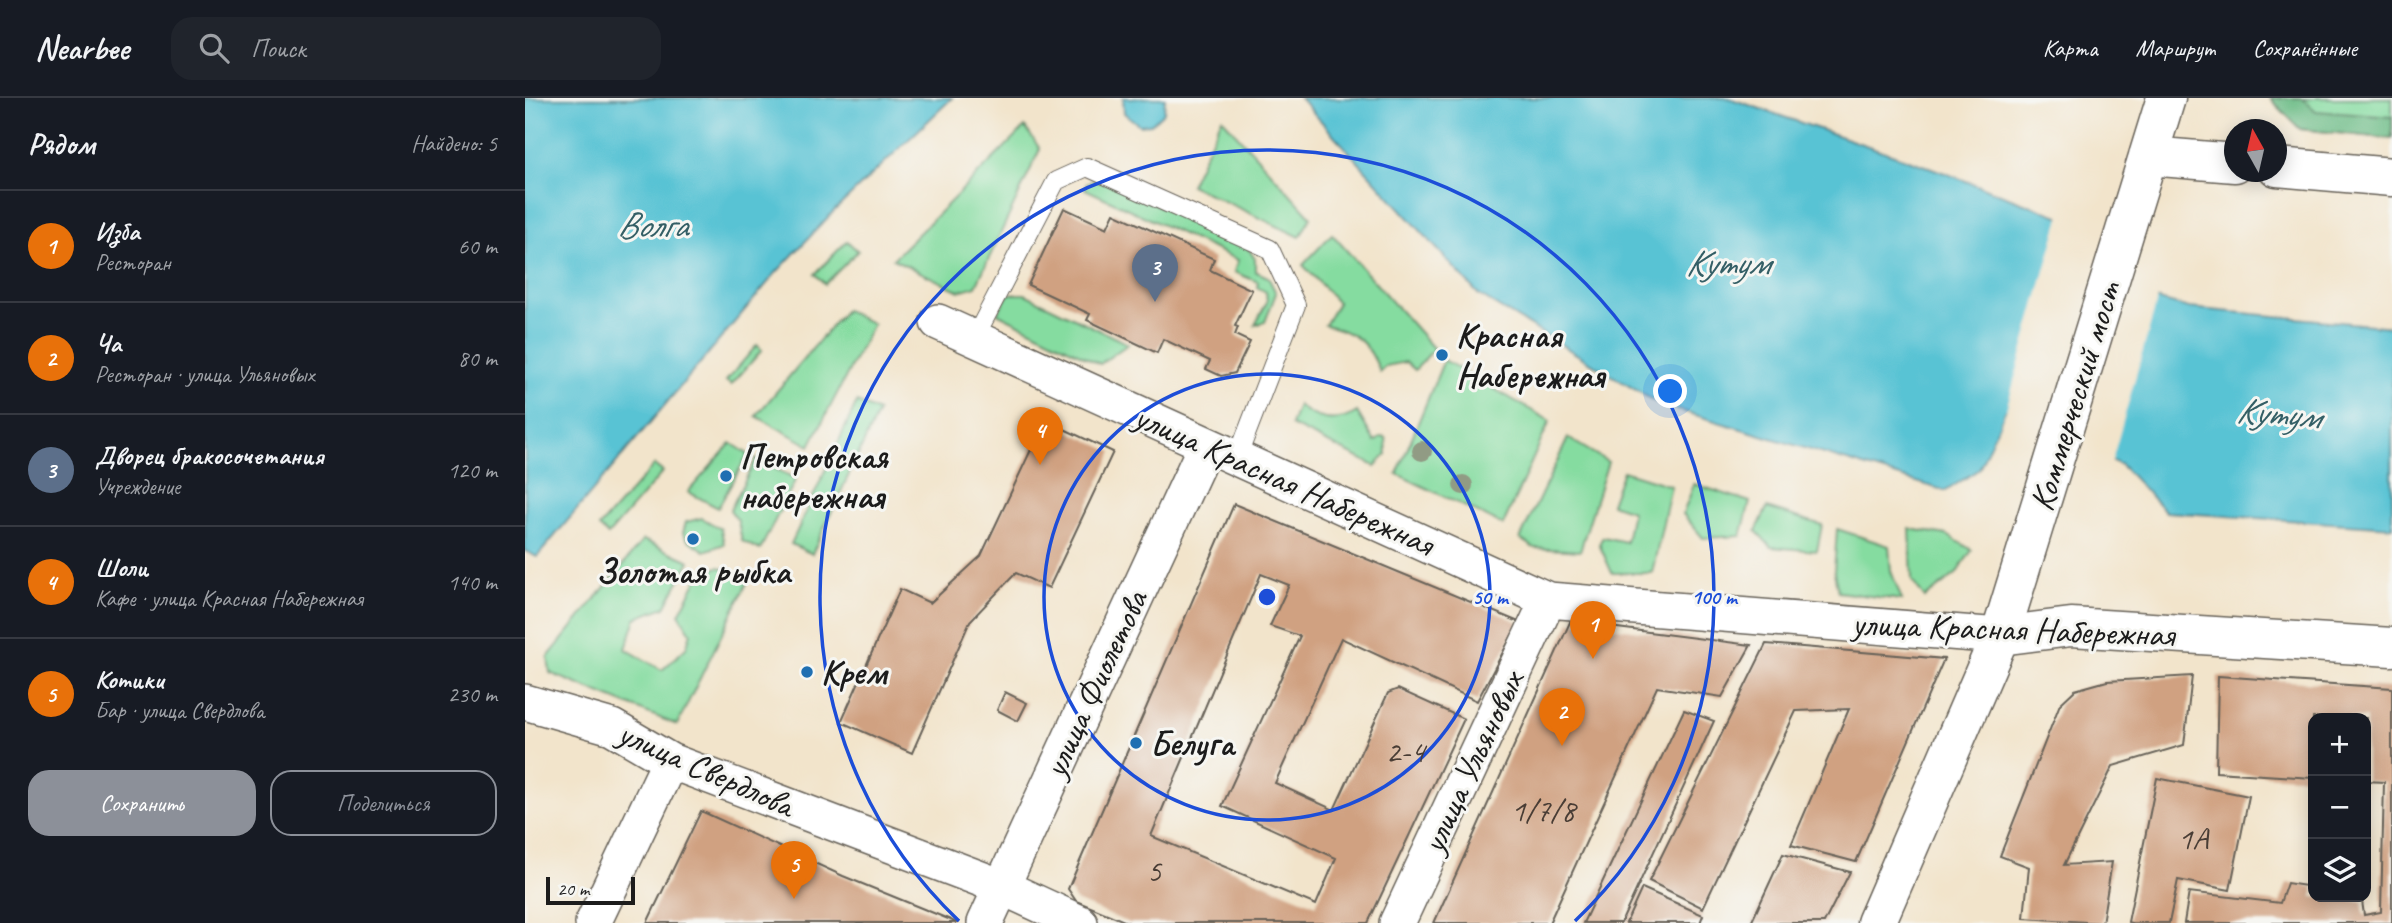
<!DOCTYPE html>
<html lang="ru">
<head>
<meta charset="utf-8">
<style>
	body { margin:0; font-family:Caveat,sans-serif; background:#20242c; color:#f1f3f6 }
	.controls { position:absolute; right:21px; bottom:21px; display:grid; overflow:hidden; border-radius:14px; box-shadow:0 4px 18px #0003 }
	.controls button { width:63px; height:63px; display:grid; place-items:center; padding:0; border:0; border-bottom:2px solid #363941; background:#171b24; color:#f1f3f6; font:35px sans-serif }
	.compass { position:absolute; left:1699px; top:21px; width:63px; height:63px; border-radius:50%; background:#171b24; box-shadow:0 4px 18px #0003; rotate:352deg }
	.scale { position:absolute; left:21px; bottom:18px; width:89px; box-sizing:border-box; padding-left:7px; border:4px solid #1c1c1c; border-top:0; font-size:19px; line-height:24px; white-space:nowrap; color:#1c1c1c; -webkit-text-stroke:5px #f6f6f2; paint-order:stroke }
	.you { position:absolute; left:1146px; top:294px; width:24px; height:24px; margin:-18px; border:5px solid #fff; border-radius:50%; background:#1a73e8; box-shadow:0 0 0 10px #1a73e833 }
	.badge { display:grid; place-items:center; width:46px; height:46px; border-radius:50%; background:#8c9099; color:#fff; font-size:23px; font-weight:700 }
	.pin { position:absolute; translate:-50% -58px; filter:drop-shadow(0 2px 4px #0008) }
	.pin::after { content:''; position:absolute; top:37px; width:24px; height:21px; background:inherit; clip-path:polygon(0 0,100% 0,50% 100%) }
	.list { margin:0; padding:0; list-style:none }
	h2 { display:flex; justify-content:space-between; align-items:center; height:91px; margin:0; padding:0 28px; font-size:30px }
	h2 small { font-size:23px; font-weight:400; color:#9ea1a6 }
	.list li { display:grid; grid-template-columns:46px 1fr auto; gap:21px; align-items:center; box-sizing:border-box; height:112px; padding:0 28px; border-top:2px solid #363941 }
	.list b { display:block; font-size:26px; white-space:nowrap }
	.list p { margin:0; font-size:23px; white-space:nowrap; color:#9ea1a6 }
	.list em { font-size:23px; font-style:normal; color:#9ea1a6 }
	.actions { display:flex; gap:14px; padding:21px 28px }
	.actions a { flex:1; padding:16px 0; border:2px solid #8c9099; border-radius:21px; text-align:center; font-size:24px; color:#8c9099 }
	.actions .main { background:#8c9099; color:#fff }
	.icon { flex:none; width:38px; height:38px; fill:none; stroke:currentColor; stroke-width:2; stroke-linecap:round; stroke-linejoin:round }
	.map { position:relative; flex:none; width:1867px; height:825px; overflow:hidden }
	header { display:flex; align-items:center; gap:42px; box-sizing:border-box; height:98px; padding:0 35px; background:#171b24; border-bottom:2px solid #363941 }
	header strong { font-size:33px }
	nav { display:flex; gap:38px; margin-inline-start:auto; font-size:24px }
	.search { width:490px; height:63px; background:#20242c; display:flex; align-items:center; gap:18px; box-sizing:border-box; padding:0 24px; border-radius:21px; color:#9ea1a6; font-size:26px }
	main { display:flex }
	aside { flex:1; background:#171b24 }
	.map>svg:first-child { display:block }
	.green { fill:#85dca0; stroke:#507c5e; stroke-width:2 }
	.forest { fill:#6cbc86; stroke:#446c51; stroke-width:2 }
	.water { fill:#59c3d4; stroke:#3a7078; stroke-width:2 }
	.pier { fill:#f2e4cb }
	.building { fill:#d0a181; fill-rule:evenodd }
	.lines { fill:none; stroke-linecap:round; stroke-linejoin:round }
	.service-casing { stroke:#676259; stroke-width:20 }
	.minor-casing { stroke:#676259; stroke-width:38 }
	.tertiary-casing { stroke:#676259; stroke-width:41 }
	.secondary-casing { stroke:#676259; stroke-width:41 }
	.service { stroke:#fff; stroke-width:18 }
	.minor { stroke:#fff; stroke-width:35 }
	.tertiary { stroke:#fff; stroke-width:38 }
	.secondary { stroke:#fff; stroke-width:38 }
	.tree { fill:#919b84 }
	.ring { fill:none; stroke:#1d4ed8; stroke-width:3.5 }
	.poi-dot { fill:#1f6fb2; stroke:#f6f6f2; stroke-width:2.5 }
	.labels { text-anchor:middle; dominant-baseline:central; stroke-width:6; stroke-linejoin:round; paint-order:stroke }
	.number-label { font-size:32px; fill:#493d35 }
	.poi-label { font-size:35px; font-weight:bold; fill:#1c1c1c; stroke:#f6f6f2; text-anchor:start }
	.street-label { font-size:35px; fill:#1c1c1c; stroke:#f6f6f2 }
	.water-label { font-size:37px; font-style:italic; fill:#345f66; stroke:#f6f6f2 }
	.centre { fill:#1d4ed8; stroke:#f6f6f2; stroke-width:3.5 }
	.ring-label { font-size:21px; text-anchor:middle; font-weight:bold; fill:#1d4ed8; stroke:#f6f6f2; stroke-width:6; stroke-linejoin:round; paint-order:stroke }
</style>
</head>
<body>
<header>
<strong>Nearbee</strong>
<div class="search"><svg class="icon" aria-label="search" viewBox="0 0 24 24"><circle cx="10" cy="10" r="6"/><path d="M15 15l6 6"/></svg>Поиск</div>
<nav><a>Карта</a><a>Маршрут</a><a>Сохранённые</a></nav>
</header>
<main>
<aside>
<h2>Рядом<small>Найдено: 5</small></h2>
<ul class="list">
<li><span class="badge" style="background:#e8710a">1</span><div><b>Изба</b><p>Ресторан</p></div><em>60 m</em></li>
<li><span class="badge" style="background:#e8710a">2</span><div><b>Ча</b><p>Ресторан · улица Ульяновых</p></div><em>80 m</em></li>
<li><span class="badge" style="background:#5c6f8a">3</span><div><b>Дворец бракосочетания</b><p>Учреждение</p></div><em>120 m</em></li>
<li><span class="badge" style="background:#e8710a">4</span><div><b>Шоли</b><p>Кафе · улица Красная Набережная</p></div><em>140 m</em></li>
<li><span class="badge" style="background:#e8710a">5</span><div><b>Котики</b><p>Бар · улица Свердлова</p></div><em>230 m</em></li>
</ul>
<div class="actions"><a class="main">Сохранить</a><a>Поделиться</a></div>
</aside>
<div class="map">
<svg width="1867" height="825" viewBox="0 0 1867 825">
	<rect width="100%" height="100%" fill="#f6f6f2"/>
	<filter id="ink" filterUnits="userSpaceOnUse"><feTurbulence type="fractalNoise" baseFrequency=".0143" numOctaves="2"/><feDisplacementMap in="SourceGraphic" scale="14" xChannelSelector="R" yChannelSelector="G"/><feConvolveMatrix kernelMatrix="1 2 1 2 8 2 1 2 1" color-interpolation-filters="sRGB"/></filter>
	<filter id="wash" filterUnits="userSpaceOnUse"><feTurbulence type="fractalNoise" baseFrequency=".00686" numOctaves="4" result="noise"/><feDisplacementMap in="SourceGraphic" scale="28" xChannelSelector="R" yChannelSelector="G"/><feGaussianBlur stdDeviation="1.57" result="paint"/><feColorMatrix in="noise" values="0 0 0 0 0 0 0 0 0 0 0 0 0 0 0 0 0 1.4 0 .05"/><feComposite in="paint" operator="in"/></filter>
	<g filter="url(#wash)">
		<rect width="100%" height="100%" fill="#f2e4cb"/>
		<path class="green" d="M1745,0H1867V41L1775,31Z
			M697,20L786,119L775,139L665,87Z
			M500,29L515,51L451,188L434,193L368,161Z
			M575,81L721,147L730,161V173L743,179L751,195L740,224L730,227L742,204L741,194L732,189L733,184L709,174L713,162L560,91L562,85Z
			M807,136L909,251L890,272L881,264L861,268L855,274C844,244 830,234 800,227L813,205L778,167Z
			M322,143L333,153L300,186L290,176Z
			M484,196H500L603,246L575,266L472,215Z
			M320,212L348,226L285,348L231,318Z
			M232,247L237,252L206,287L201,283Z
			M919,262L1025,323L978,427L872,376Z
			M332,304L353,314L287,456L266,446Z
			M773,307C789,322 812,327 832,314L850,344L856,339L861,340L862,356L850,368L766,327Z
			M1043,340L1083,364L1055,453L1009,450L995,441Z
			M206,345L223,356L193,410L163,394Z
			M231,361L271,381L235,452L217,443L213,423L205,412Z
			M129,367L138,374L83,437L74,429Z
			M1098,373L1146,388L1127,475H1087L1074,446L1078,439L1101,444L1107,413L1086,406Z
			M1169,386L1225,404L1216,438L1178,440L1158,416Z
			M1242,410L1297,427L1292,453L1246,449L1231,433Z
			M177,420L196,431L199,446L180,453L162,441L158,435L161,424Z
			M1312,431L1364,448L1366,473L1377,502L1313,494L1309,474Z
			M1385,431L1422,437L1447,452L1431,476L1400,500L1387,483Z
			M118,442L165,463L140,509L111,520L101,551L137,572L161,550L166,535L154,516L176,474L194,469L225,479L152,627L25,575L23,559Z"/>
		<path class="forest" d="M1745,0H1777L1791,13L1867,19V41L1775,31Z"/>
		<path class="water" d="M0,0H427L307,115L250,176L12,459L0,453Z
			M598,0H640L639,14L626,26L614,27L599,15Z
			M775,0H1204L1404,69L1589,139L1578,187L1664,210L1867,229V429L1641,414L1596,367L1481,312L1454,371L1421,393L1134,306L954,197Z"/>
		<path class="pier" d="M1536,116L1590,136L1581,185L1633,199L1586,366L1483,317L1453,376L1481,312Z"/>
		<g id="blocks">
			<path class="building" d="M539,110L582,130L589,115L689,161L685,172L727,192L710,228L713,229L710,237L725,244L710,275L696,278L681,271L685,263L638,241L632,255L562,222L565,216L503,187Z
				M520,322L588,354L524,490L491,475L445,523L387,655L316,624L375,491L405,505L456,458Z
				M709,406L994,524L952,603L816,540L750,685L809,712L863,595L873,591L939,621L843,825H604L551,803L543,791ZM736,476L764,487L745,528L775,538L697,708L811,760L791,807L626,738Z
				M1045,524L1226,547L1197,599L1132,589L1024,825H909Z
				M1241,546L1419,561L1331,764L1266,747L1324,611L1271,613L1178,810L1124,783Z
				M1667,578L1659,647L1588,668L1539,767L1587,764L1577,825L1499,820L1504,769L1475,758L1535,606L1550,592L1582,583Z
				M1693,578L1867,590V825H1659L1664,794L1755,805L1762,785L1788,789V799L1837,803L1839,817L1856,814L1859,684L1841,683V620H1788V680L1691,674Z
				M480,594L502,605L493,623L472,612Z
				M1159,612L1189,623L1096,825H1058Z
				M1632,680L1724,698L1705,792L1653,782L1644,825H1606L1603,824Z
				M176,713L318,778L433,825H122Z
				M1258,756L1325,774L1299,825H1226Z
				M1117,790L1178,817L1175,825H1101Z"/>
		</g>
	</g>
	<g filter="url(#ink)">
		<use href="#blocks" fill-opacity="0" stroke="#676259" stroke-width="2"/>
		<g class="lines">
			<defs>
				<path id="service" d="M449,241L531,83L562,69L745,151L771,207L712,360"/>
				<path id="minor" d="M413,224L1023,502L1475,538
					M0,604L87,629L145,663L477,789L555,825
					M68,825L145,663
					M460,825L681,347
					M872,825L1023,502"/>
				<path id="tertiary" d="M1475,538L1546,529L1867,549"/>
				<path id="secondary" d="M1623,58L1710,65
					M1752,69L1867,79
					M1351,825L1475,538L1641,0"/>
			</defs>
			<use href="#service" class="service-casing"/>
			<use href="#minor" class="minor-casing"/>
			<use href="#tertiary" class="tertiary-casing"/>
			<use href="#secondary" class="secondary-casing"/>
			<use href="#service" class="service"/>
			<use href="#minor" class="minor"/>
			<use href="#tertiary" class="tertiary"/>
			<use href="#secondary" class="secondary"/>
		</g>
		<g class="tree">
			<circle cx="897" cy="353" r="10"/>
			<circle cx="938" cy="387" r="10"/>
		</g>
	</g>
	<g class="ring">
		<circle cx="742" cy="499" r="223"/>
		<path d="M434 823A447 447 0 1 1 1050 823"/>
	</g>
	<g class="poi-dot">
		<circle cx="917" cy="257" r="7"/>
		<circle cx="201" cy="378" r="7"/>
		<circle cx="168" cy="441" r="7"/>
		<circle cx="282" cy="574" r="7"/>
		<circle cx="611" cy="645" r="7"/>
	</g>
	<g class="labels">
		<g class="number-label">
			<text x="880" y="653">2-4</text>
			<text x="1018" y="712">1/7/8</text>
			<text x="1668" y="740">1А</text>
			<text x="629" y="772">5</text>
		</g>
		<g class="poi-label">
			<text x="931" y="237">Красная<tspan x="931" dy="40">Набережная</tspan></text>
			<text x="215" y="358">Петровская<tspan x="215" dy="40">набережная</tspan></text>
			<text x="168" y="473" text-anchor="middle">Золотая рыбка</text>
			<text x="296" y="574">Крем</text>
			<text x="625" y="645">Белуга</text>
		</g>
		<g class="street-label">
			<text transform="translate(1550 298) rotate(-73)">Коммерческий мост</text>
			<text transform="translate(759 382) rotate(24)">улица Красная Набережная</text>
			<text transform="translate(1488 531) rotate(2)">улица Красная Набережная</text>
			<text transform="translate(570 586) rotate(-65)">улица Фиолетова</text>
			<text transform="translate(947 664) rotate(-65)">улица Ульяновых</text>
			<text transform="translate(181 671) rotate(24)">улица Свердлова</text>
		</g>
		<g class="water-label">
			<text x="127" y="126">Волга</text>
			<text x="1202" y="164">Кутум</text>
			<text transform="translate(1753 315) rotate(5)">Кутум</text>
		</g>
	</g>
	<circle cx="742" cy="499" r="10" class="centre"/>
	<g class="ring-label">
		<text x="965" y="506">50 m</text>
		<text x="1189" y="506">100 m</text>
	</g>
</svg>
<div class="controls">
<button>+</button>
<button>−</button>
<button><svg class="icon" aria-label="layers" viewBox="0 0 24 24"><path d="M12 4l9 5-9 5-9-5zM3 14l9 5 9-5"/></svg></button>
</div>
<svg class="compass" viewBox="-18 -18 36 36"><path d="M0-13l5 13h-10z" fill="#e53935"/><path d="M0 13l5-13h-10z" fill="#9ea1a6"/></svg>
<div class="scale">20 m</div>
<div class="you"></div>
<div class="pin badge" style="left:1068px;top:561px;background:#e8710a">1</div>
<div class="pin badge" style="left:1037px;top:648px;background:#e8710a">2</div>
<div class="pin badge" style="left:630px;top:204px;background:#5c6f8a">3</div>
<div class="pin badge" style="left:515px;top:367px;background:#e8710a">4</div>
<div class="pin badge" style="left:269px;top:801px;background:#e8710a">5</div>
</div>
</main>
</body>
</html>
